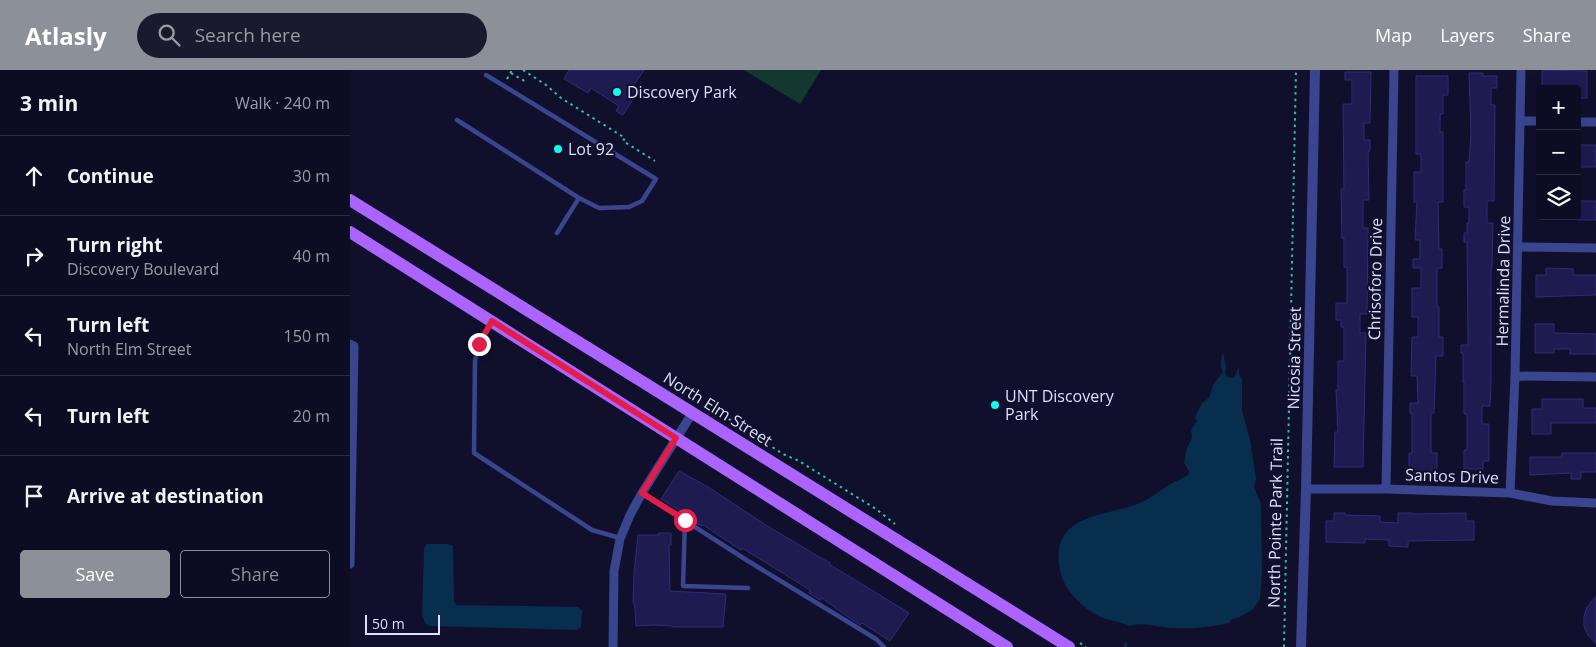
<!DOCTYPE html>
<html lang="en">
<head>
<meta charset="utf-8">
<style>
	body { margin:0; font-family:"Open Sans",sans-serif; background:#1a1a2f; color:#f1f3f6 }
	.controls { position:absolute; right:15px; top:15px; display:grid; overflow:hidden; border-radius:5px; box-shadow:0 5px 20px #0002 }
	.controls button { width:45px; height:45px; display:grid; place-items:center; padding:0; border:0; border-bottom:1px solid #2c2c40; background:#0c0c22; color:#f1f3f6; font:25px sans-serif }
	.scale { position:absolute; left:15px; bottom:12px; width:75px; box-sizing:border-box; padding-left:5px; border:2px solid #dddfff; border-top:0; font-size:14px; line-height:18px; white-space:nowrap; color:#dddfff; -webkit-text-stroke:4px #10102d; paint-order:stroke }
	.stop { position:absolute; width:15px; height:15px; margin:-11px; border:4px solid #e11d48; border-radius:50%; background:#fff }
	.stop.end { background:#e11d48; border-color:#fff; box-shadow:0 1px 5px #0008 }
	.list { margin:0; padding:0; list-style:none }
	h2 { display:flex; justify-content:space-between; align-items:center; height:65px; margin:0; padding:0 20px; font-size:21px }
	h2 small { font-size:16px; font-weight:400; color:#9a9ba5 }
	.list li { display:grid; grid-template-columns:32px 1fr auto; gap:15px; align-items:center; box-sizing:border-box; height:80px; padding:0 20px; border-top:1px solid #2c2c40 }
	.list b { display:block; font-size:19px; white-space:nowrap }
	.list p { margin:0; font-size:16px; white-space:nowrap; color:#9a9ba5 }
	.list em { font-size:16px; font-style:normal; color:#9a9ba5 }
	.actions { display:flex; gap:10px; padding:15px 20px }
	.actions a { flex:1; padding:11px 0; border:1px solid #8c9099; border-radius:5px; text-align:center; font-size:18px; color:#8c9099 }
	.actions .main { background:#8c9099; color:#fff }
	.icon { flex:none; width:28px; height:28px; fill:none; stroke:currentColor; stroke-width:2; stroke-linecap:round; stroke-linejoin:round }
	.map { position:relative; flex:none; width:1246px; height:577px; overflow:hidden }
	header { display:flex; align-items:center; gap:30px; box-sizing:border-box; height:70px; padding:0 25px; background:#8c9099; color:#fff }
	header strong { font-size:24px }
	nav { display:flex; gap:28px; margin-inline-start:auto; font-size:18px }
	.search { width:350px; height:45px; background:#1a1a2f; display:flex; align-items:center; gap:12px; box-sizing:border-box; padding:0 18px; border-radius:28px; color:#9a9ba5; font-size:19px }
	main { display:flex }
	aside { flex:1; background:#0c0c22 }
	.map>svg:first-child { display:block }
	.green { fill:#133830 }
	.water { fill:#082e4e }
	.lines { fill:none; stroke-linecap:round; stroke-linejoin:round }
	.stream { stroke:#082e4e; stroke-width:3 }
	.building { fill:#1d1b4f; stroke:#2f2c7c }
	.path { stroke:#2bc5a2; stroke-width:2; stroke-dasharray:2.5 4; stroke-linecap:butt }
	.service { stroke:#39458e; stroke-width:4.5 }
	.minor { stroke:#39458e; stroke-width:9 }
	.tertiary { stroke:#39458e; stroke-width:10 }
	.primary { stroke:#ab64ff; stroke-width:12 }
	.route { stroke:#e11d48; stroke-width:6 }
	.poi-dot { fill:#09ffee; stroke:#10102d; stroke-width:2 }
	.labels { text-anchor:middle; dominant-baseline:central; stroke-width:4.5; stroke-linejoin:round; paint-order:stroke }
	.poi-label { font-size:16px; fill:#dddfff; stroke:#10102d; text-anchor:start }
	.street-label { font-size:16px; fill:#dddfff; stroke:#10102d }
</style>
</head>
<body>
<header>
<strong>Atlasly</strong>
<div class="search"><svg class="icon" aria-label="search" viewBox="0 0 24 24"><circle cx="10" cy="10" r="6"/><path d="M15 15l6 6"/></svg>Search here</div>
<nav><a>Map</a><a>Layers</a><a>Share</a></nav>
</header>
<main>
<aside>
<h2>3 min<small>Walk · 240 m</small></h2>
<ul class="list">
<li><svg class="icon" aria-label="ahead" viewBox="0 0 24 24"><path d="M12 20V5M6 11l6-6 6 6"/></svg><div><b>Continue</b></div><em>30 m</em></li>
<li><svg class="icon" aria-label="right" viewBox="0 0 24 24"><path d="M7 20v-9h11M14 6l5 5-5 5"/></svg><div><b>Turn right</b><p>Discovery Boulevard</p></div><em>40 m</em></li>
<li><svg class="icon" aria-label="left" viewBox="0 0 24 24"><path d="M17 20v-9H6M10 6l-5 5 5 5"/></svg><div><b>Turn left</b><p>North Elm Street</p></div><em>150 m</em></li>
<li><svg class="icon" aria-label="left" viewBox="0 0 24 24"><path d="M17 20v-9H6M10 6l-5 5 5 5"/></svg><div><b>Turn left</b></div><em>20 m</em></li>
<li><svg class="icon" aria-label="arrive" viewBox="0 0 24 24"><path d="M6 21V4h12l-3 4 3 4H6"/></svg><div><b>Arrive at destination</b></div></li>
</ul>
<div class="actions"><a class="main">Save</a><a>Share</a></div>
</aside>
<div class="map">
<svg width="1246" height="577" viewBox="0 0 1246 577">
	<rect width="100%" height="100%" fill="#10102d"/>
	<path class="green" d="M394,0H471L450,34Z"/>
	<path class="water" d="M873,282L876,297L875,303L877,307L884,308L889,296V304L892,310V341L900,370L906,408L904,417L911,434L912,504L910,529L903,539L890,547L882,549L879,553C861,557 844,559 825,558C810,558 794,551 779,556C768,550 754,551 743,543C726,531 712,517 709,495C703,443 755,447 790,433C802,428 811,419 822,413C828,410 834,408 839,404V401L834,393L837,378L842,368L841,360L847,351L845,347L852,333L859,328L863,315L873,302C869,295 871,290 873,282Z
		M76,474H98L103,476L104,531L106,535L228,537L232,541L231,557L227,560L80,556L75,553L72,545L74,479Z"/>
	<g class="lines">
		<path class="stream" d="M775,577L776,574"/>
	</g>
	<path class="building" d="M219,0H294L282,18L288,21L273,45L266,41L269,36L241,18L238,23L214,9Z
		M1192,0L1237,1V28H1227V19H1192Z
		M995,2H1021L1020,53H1014V70H1020V81H1018L1019,130H1013V158H1018L1017,244H1010V263H1016L1013,397H984L985,362H988L986,320H988V291H994V257H991V250H986V233H997V197H994V168H992L991,119H994L993,34H1002V10H995Z
		M1119,3H1133V6H1147V18H1141V35H1145L1144,131H1137V153H1143L1142,197H1141V312L1140,336H1132V354H1139V391H1133V399H1114V380H1117V344H1114V312H1113V283H1111V275H1118V264L1117,172H1114V163H1117V153H1119V137H1114V120H1116V92H1119L1121,63Z
		M1066,6H1098V25H1093V44H1090V62H1093V132H1088L1089,179H1092V198H1087V237H1089V267H1093V286H1086L1084,343H1081V383H1087V402H1059V383H1062V343H1060V333H1068L1067,306H1061L1062,267H1068V247H1062V218H1071V198H1063V189H1070V170H1065L1067,132H1064V102H1071V84H1066Z
		M1227,75H1246V97H1227Z
		M1227,131H1246V150H1227Z
		M1196,198L1223,199V205H1246V225L1186,227V205H1196Z
		M1185,254H1204V263L1246,264V284H1220V279H1204V283H1185Z
		M1192,329H1233V338H1246V353H1201V364H1182V339H1192Z
		M1212,383H1246V402H1231V409H1221V403L1180,405V387H1212Z
		M329,401L358,417L419,457L468,486L480,493L479,494L559,543L540,571L512,553L510,555L498,547L472,528L470,530L459,523L460,520L392,478L391,480L353,455L351,456L338,448L339,446L311,429Z
		M984,443H995V445L1030,446V452L1048,453V443H1062V444L1116,443V451H1124V470L1058,471V477L1039,476V470L1015,469V473L976,472V451H984Z
		M309,463H321V475H319L320,521L376,524L373,557H323L322,556L305,555L286,556L285,539L284,533H283L284,503L288,465H309Z
		M1246,526V574L1238,565L1234,556V546L1237,537Z"/>
	<g class="lines">
		<path class="path" d="M173,0L196,15L211,28L275,68L273,71L305,91
			M161,3L176,12
			M157,9L162,0
			M357,335L433,384L449,391L526,439L545,454
			M730,573L736,577
			M934,577L946,0"/>
		<path class="service" d="M107,50L229,128L249,138L279,137L292,131L306,109L136,5
			M207,163L229,128
			M141,253L129,274L125,291L124,383L242,460L270,468
			M292,423L398,491L526,569L534,577
			M335,450L333,516L398,518"/>
		<path class="minor" d="M1171,51H1190
			M1227,52H1246
			M1169,177L1246,178
			M0,274L4,276L0,494
			M1165,306L1246,307
			M956,419H1036L1160,423L1202,431L1246,433
			M1036,419L1044,0
			M1160,423L1165,306L1171,0
			M263,577L264,501L270,469L280,445L292,423L343,342"/>
		<path class="tertiary" d="M951,577L956,419L965,0"/>
		<path class="primary" d="M0,130L719,577
			M0,162L657,577"/>
	</g>
	<g class="lines">
		<path class="route" d="M129,274L142,251L326,368L292,423L335,450"/>
	</g>
	<g class="poi-dot">
		<circle cx="267" cy="22" r="5"/>
		<circle cx="208" cy="79" r="5"/>
		<circle cx="645" cy="335" r="5"/>
	</g>
	<g class="labels">
		<g class="poi-label">
			<text x="277" y="22">Discovery Park</text>
			<text x="218" y="79">Lot 92</text>
			<text x="655" y="326">UNT Discovery<tspan x="655" dy="18">Park</tspan></text>
		</g>
		<g class="street-label">
			<text transform="translate(1025 209) rotate(-89)">Chrisoforo Drive</text>
			<text transform="translate(1153 211) rotate(-89)">Hermalinda Drive</text>
			<text transform="translate(944 288) rotate(-89)">Nicosia Street</text>
			<text transform="translate(368 339) rotate(32)">North Elm Street</text>
			<text transform="translate(1102 406) rotate(2)">Santos Drive</text>
			<text transform="translate(925 453) rotate(-89)">North Pointe Park Trail</text>
		</g>
	</g>
</svg>
<div class="controls">
<button>+</button>
<button>−</button>
<button><svg class="icon" aria-label="layers" viewBox="0 0 24 24"><path d="M12 4l9 5-9 5-9-5zM3 14l9 5 9-5"/></svg></button>
</div>
<div class="scale">50 m</div>
<div class="stop" style="left:335px;top:450px"></div>
<div class="stop end" style="left:129px;top:274px"></div>
</div>
</main>
</body>
</html>
